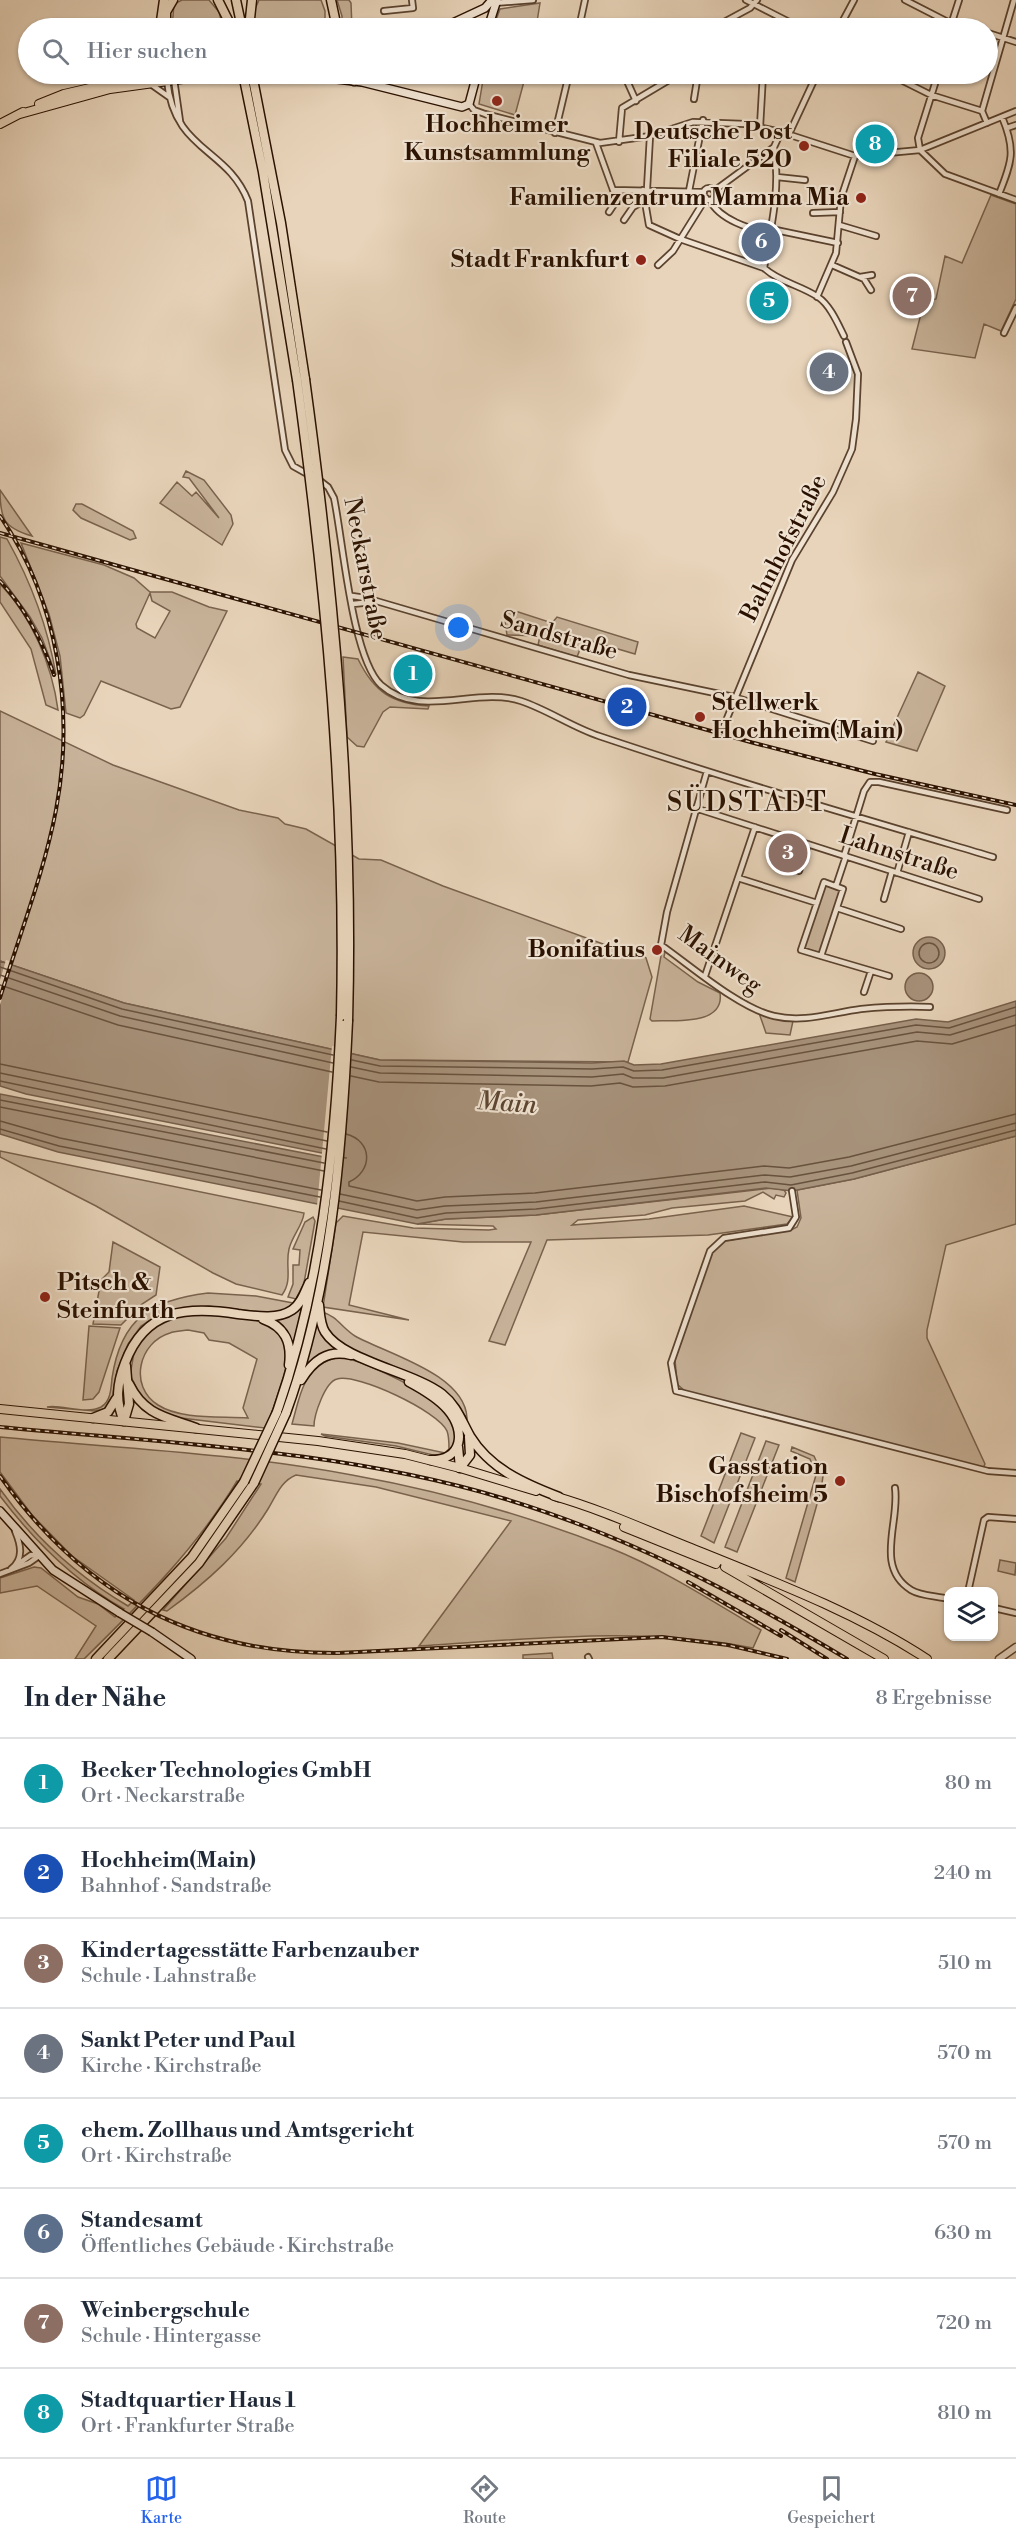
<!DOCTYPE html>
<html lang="de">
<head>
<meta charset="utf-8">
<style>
	body { margin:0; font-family:"Libre Bodoni",serif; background:#f6f6f7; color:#1f2937 }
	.controls { position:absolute; right:18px; bottom:18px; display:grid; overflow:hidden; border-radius:12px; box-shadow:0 2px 4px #0004 }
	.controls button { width:54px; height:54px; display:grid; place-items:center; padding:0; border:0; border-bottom:2px solid #e0e1e3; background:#fff; color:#1f2937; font:30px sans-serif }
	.you { position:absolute; left:459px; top:628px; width:21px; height:21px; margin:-15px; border:4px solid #fff; border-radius:50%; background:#1a73e8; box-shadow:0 0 0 9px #1a73e833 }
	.badge { display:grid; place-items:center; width:39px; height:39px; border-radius:50%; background:#2563eb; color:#fff; font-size:20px; font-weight:700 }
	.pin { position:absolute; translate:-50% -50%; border:3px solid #fff; box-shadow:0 2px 6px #0006 }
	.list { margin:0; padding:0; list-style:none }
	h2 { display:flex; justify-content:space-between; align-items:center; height:78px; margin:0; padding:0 24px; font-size:26px }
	h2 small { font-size:20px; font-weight:400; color:#747a83 }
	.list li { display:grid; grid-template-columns:39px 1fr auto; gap:18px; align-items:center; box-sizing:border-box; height:90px; padding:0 24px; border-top:2px solid #e0e1e3 }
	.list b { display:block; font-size:22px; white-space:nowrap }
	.list p { margin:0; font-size:20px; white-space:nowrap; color:#747a83 }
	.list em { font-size:20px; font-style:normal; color:#747a83 }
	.icon { flex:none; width:33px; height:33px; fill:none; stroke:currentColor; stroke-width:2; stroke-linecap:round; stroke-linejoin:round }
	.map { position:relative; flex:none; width:1016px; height:1659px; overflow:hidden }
	.search { position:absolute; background:#fff; box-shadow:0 2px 4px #0004; left:18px; right:18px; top:18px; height:66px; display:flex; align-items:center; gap:15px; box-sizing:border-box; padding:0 21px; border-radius:33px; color:#747a83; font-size:22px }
	.sheet { height:798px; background:#fff }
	nav { display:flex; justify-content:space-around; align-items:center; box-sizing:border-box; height:84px; border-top:2px solid #e0e1e3; background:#fff; font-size:16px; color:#747a83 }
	nav a { display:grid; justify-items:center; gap:3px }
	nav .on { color:#2563eb }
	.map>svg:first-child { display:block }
	.green { fill:#c8b39a; stroke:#79624d; stroke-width:1.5; fill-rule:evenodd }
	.water { fill:#a7927b; stroke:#755e4a; stroke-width:1.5 }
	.pier { fill:#e8d4ba }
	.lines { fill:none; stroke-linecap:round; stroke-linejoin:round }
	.shore { stroke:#68523e; stroke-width:1.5 }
	.minor-casing { stroke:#5a422e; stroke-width:8 }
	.tertiary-casing { stroke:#5a422e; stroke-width:9 }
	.secondary-casing { stroke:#2a1100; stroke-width:10 }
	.primary-casing { stroke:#2a1100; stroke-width:10 }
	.trunk-casing { stroke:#2a1100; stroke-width:10 }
	.motorway-casing { stroke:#2a1100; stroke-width:11 }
	.minor { stroke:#f0e3d2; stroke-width:4.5 }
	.tertiary { stroke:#f0e3d2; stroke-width:6 }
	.secondary { stroke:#f0e3d2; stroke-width:7 }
	.primary { stroke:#e8d4ba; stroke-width:8 }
	.trunk { stroke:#e8d4ba; stroke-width:8 }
	.motorway { stroke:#e8d4ba; stroke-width:8 }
	.rail-casing { stroke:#2a1100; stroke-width:4 }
	.rail { stroke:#f0e3d2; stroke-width:1.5; stroke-dasharray:4.5; stroke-linecap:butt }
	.secondary-bridge-casing { stroke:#2a1100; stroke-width:10; stroke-linecap:butt }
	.motorway-bridge-casing { stroke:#2a1100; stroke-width:11; stroke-linecap:butt }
	.secondary-bridge { stroke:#f0e3d2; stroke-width:7 }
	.motorway-bridge { stroke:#e8d4ba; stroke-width:8 }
	.poi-dot { fill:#8f2418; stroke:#f0e3d2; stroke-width:2 }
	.labels { text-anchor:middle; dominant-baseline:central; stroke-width:4.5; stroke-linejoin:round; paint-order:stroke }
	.poi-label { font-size:24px; font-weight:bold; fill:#2a1100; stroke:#f0e3d2; text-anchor:end }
	.street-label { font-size:24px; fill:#2a1100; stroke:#f0e3d2 }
	.water-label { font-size:26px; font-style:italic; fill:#5c4531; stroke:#f0e3d2 }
	.quarter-label { font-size:27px; letter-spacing:1.5px; fill:#2a1100; stroke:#f0e3d2 }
</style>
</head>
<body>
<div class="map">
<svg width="1016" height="1659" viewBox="0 0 1016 1659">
	<rect width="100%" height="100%" fill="#e8d4ba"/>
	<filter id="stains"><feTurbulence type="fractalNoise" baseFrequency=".00333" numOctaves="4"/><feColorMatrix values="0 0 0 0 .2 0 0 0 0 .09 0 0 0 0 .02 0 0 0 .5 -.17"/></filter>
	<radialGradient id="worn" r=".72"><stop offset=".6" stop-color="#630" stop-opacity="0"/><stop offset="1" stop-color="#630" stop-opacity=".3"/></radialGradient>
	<path class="green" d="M182,0H209L219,12L223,28H172L174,4Z
		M259,0H321L325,11V28H253L255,9Z
		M337,0H349L351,3L352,28H342V16Z
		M540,3L536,28H493L500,9Z
		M484,74H526L515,115L479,104Z
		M991,195L1016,204V299L1001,331L984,324L975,358L912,349L924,302L936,299L945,256L962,263Z
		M186,471L204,480L231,515L233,524L222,545L160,503L177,482L192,496L196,492L219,518L189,478L183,477Z
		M0,490L32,536C4,528 0,519 0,490Z
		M76,504H82L133,531L136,538L130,540L81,518L73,510Z
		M0,537L7,539C30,580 48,628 56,675L42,638L30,617L0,576Z
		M21,543L104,565L134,578L150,592H172L209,607L227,611L180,707L171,709L101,681L84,715L80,718L66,713L60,656L49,614ZM150,593L152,601L170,611L155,638L137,628L136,624Z
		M0,584C32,617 52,665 58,710L46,705L31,649L0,602Z
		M509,609L552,623L557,617L638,642L635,654L584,639L577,657L538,645L540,636L507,635L505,622Z
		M343,657L358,659C374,692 392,704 429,706L428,709L390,707L383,712L364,747L357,746L347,737Z
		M918,672L945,686L917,751L886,742Z
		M0,711L113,765L239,810L278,818L285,824L306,829L359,859L381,860L443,886L603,944L640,953L646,958L652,977L628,1062L380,1060L124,1003L0,961Z
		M825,885L840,891L820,953L804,948Z
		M662,950L665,952L664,957L698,982L720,993C725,1026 673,1020 652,1021L650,1019Z
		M759,1013L793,1021L790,1035L766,1033Z
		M1016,1136V1224L946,1245L927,1330V1338L985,1464L983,1468L685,1391L677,1384L675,1359L712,1251L725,1241L791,1230L797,1227L801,1218L797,1190L854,1179Z
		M0,1151L304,1213C303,1225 292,1236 289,1249C285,1266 293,1280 282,1295L236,1284L213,1273L96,1206L0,1157Z
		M772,1188L784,1190L786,1193L784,1197L776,1195L774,1199L763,1192L745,1201L672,1208L645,1215L578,1220L572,1225L649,1219L744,1206L793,1217L787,1224L708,1235L547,1240L505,1345L489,1341L531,1242H463L363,1232L349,1305L409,1320L323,1307L336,1223L343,1216L413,1228L489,1230L496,1229L493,1226L417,1224L446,1219L536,1215Z
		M313,1217L315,1221L304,1283L296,1299L288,1297L293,1284V1265H299L300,1250L293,1249L305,1222Z
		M113,1242L160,1267L156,1295L142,1304L121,1325L93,1324L101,1280L109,1272Z
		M208,1293L256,1296L293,1303L285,1310L268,1313L208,1306L163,1312L141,1326L128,1344L117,1371L112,1400L107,1408L95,1411L47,1407C61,1404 86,1415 101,1407C111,1401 111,1388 112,1378C121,1318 151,1300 208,1293Z
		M303,1301L292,1353L270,1319Z
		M322,1312C337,1316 342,1328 355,1336C387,1354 465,1374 467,1418L458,1407L336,1340L326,1328Z
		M186,1314C211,1314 278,1313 287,1344C290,1356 285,1373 281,1385C276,1399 272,1415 265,1428L181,1418L166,1415L143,1401L130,1375L135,1347L155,1324ZM188,1330L204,1333L209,1340L229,1343L257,1359L243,1408L248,1418C221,1416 181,1420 158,1405C128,1386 139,1342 170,1333C175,1331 182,1331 188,1330Z
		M317,1319L346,1352L334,1351L303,1375Z
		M89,1326L120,1328L99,1392L93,1399L83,1400Z
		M344,1357C372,1366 432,1391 449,1417C455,1427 456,1437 455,1448L441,1457L396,1446L325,1436L321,1434L398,1443L445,1453L449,1449C449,1444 449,1436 447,1431C438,1411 357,1373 337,1379C325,1382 314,1415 314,1426L292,1424C301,1392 305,1360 344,1357Z
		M741,1433L755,1438L714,1543L701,1536Z
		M0,1437C117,1448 237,1453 352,1475C441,1491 526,1515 610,1548C663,1569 712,1601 761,1630L753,1648C643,1626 530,1639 419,1646L511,1521L376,1487L296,1475C281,1481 276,1496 268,1509C242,1551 207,1582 167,1611L163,1610L226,1538L261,1484L237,1481C196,1549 140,1604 84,1659H75L96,1626L37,1586L0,1593V1578L34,1567L41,1568L78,1597L98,1604L115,1617L124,1609C74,1581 35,1542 0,1496V1489C34,1537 77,1576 128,1606L134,1600L72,1556L32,1515L0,1472Z
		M766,1441L779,1445L737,1552L725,1547Z
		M792,1447L814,1456L823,1476L821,1490L795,1582L786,1578L816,1475L810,1459L791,1451Z
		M1000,1560L1016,1563L1015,1575L998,1571Z
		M552,1653L553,1659H523V1655Z"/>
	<path class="water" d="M913 953a16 16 0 1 1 32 0a16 16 0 1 1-32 0Z
		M0,961L124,1003L380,1060L592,1063L624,1061L634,1065L661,1064L916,1019L948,1022L1016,1001V1136L854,1179L792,1191L766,1188L536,1215L446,1219L417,1224L58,1152L0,1134V1094L324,1157L347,1158L26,1094L0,1086Z
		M905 987a14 14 0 1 1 28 0a14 14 0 1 1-28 0Z"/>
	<path class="pier" d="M6,960L13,962L0,1005V980Z
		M332,1046L352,1050L337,1210L317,1206Z"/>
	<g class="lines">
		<path class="shore" d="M919 953a10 10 0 1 1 20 0a10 10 0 1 1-20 0Z
			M0,967L122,1009L333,1055
			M0,975L120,1016L333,1063
			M0,985L118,1025L332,1072
			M352,1060L380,1066L592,1069L623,1067L634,1071L662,1070L916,1025L949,1028L1016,1007
			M0,1064L327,1132
			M351,1067L380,1073L592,1077L623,1074L633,1078H663L917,1032L950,1035L1016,1015
			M0,1073L327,1141
			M351,1076L379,1082L591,1086L620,1083L633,1087L665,1086L917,1041L952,1044L1016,1025
			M0,1081L326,1149
			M0,1100L324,1163
			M0,1107L324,1171
			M0,1121L60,1138L321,1190
			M0,1129L59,1146L320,1197
			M346,1134C373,1141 373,1171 349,1182V1186L417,1201L445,1197L535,1193L764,1166L789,1168L849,1157L1016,1114
			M340,1194L417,1210L445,1206L536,1202L765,1175L790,1177L851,1166L1016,1123
			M339,1201L417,1218L446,1213L536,1209L765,1182L791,1185L852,1173L1016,1130"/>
		<defs>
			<path id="minor" d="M746,0L801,28
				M905,0L948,22L971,28
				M494,3L533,0
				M384,11L413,8L412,0
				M579,28L585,0
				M713,28L750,8L757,0
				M839,28L854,0
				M950,28L959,0
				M988,33L1016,42
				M797,74L814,78
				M889,74L931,95L982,111L987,123
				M938,74L918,138L920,150L945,174L1016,200
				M174,79L180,121
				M167,80C174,152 227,147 248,201L285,450L293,466L309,475
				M152,85L169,97
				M694,99L698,74
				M636,101L627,81L642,74
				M469,104L474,110L485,114L600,143L650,136L693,122L745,124L781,132L855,156L920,150L1016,111
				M982,111L1014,0
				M760,127L763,74
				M1007,128L1016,125
				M555,133L569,74
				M789,134L817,74
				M619,142L622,108L679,74
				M596,143L613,190L704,192
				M774,147C781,188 771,227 764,268C779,282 800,285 818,297C830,305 838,324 844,336
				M777,177L805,180
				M703 194a6 6 0 1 1 12 0a6 6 0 1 1-12 0Z
				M647,189L650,136
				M643,190L649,225L680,239L764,268
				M689,191L703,120
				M714,191L774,147L781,132
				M999,194C1012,162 1016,150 1002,117
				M710,200C719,220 751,229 770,234
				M609,212L617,200L613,190
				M813,213L840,212
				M624,220L633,207L645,200
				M839,225L876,236
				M771,229L838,243
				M658,265L673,251L706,198
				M832,265L864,279L871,290
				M860,277L872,275
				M817,297L836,253L841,198L855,156
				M1004,333L1016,308
				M319,480L328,487L334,498C343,541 352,658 381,685C420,720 476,686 521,701C548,710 572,727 599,736C730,780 861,818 993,857
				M352,596L366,598L629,675L734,697L873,741
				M353,604L373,602
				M723,728L792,560L833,492L852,449L856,419L858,374L846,342
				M707,771L667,912L661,945C691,966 739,1008 774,1016C804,1023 831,1013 861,1009C883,1007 907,1006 930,1007
				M695,808L979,899
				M844,856L864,791L870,782H879L1007,810
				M799,871L808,844
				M897,873L909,832
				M738,878L817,903
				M824,882L843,889L821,956L801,950Z
				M836,886L846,856
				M884,899L892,871
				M837,908L901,929
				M821,956L889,976
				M705,976L755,827
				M864,992L871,971
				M792,1191L796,1217L789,1228L724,1238L710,1251L671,1363L676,1391L988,1471L1016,1473
				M895,1488C900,1522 874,1567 911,1590C921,1596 937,1596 948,1599
				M18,1564L31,1555L39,1556
				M11,1569C24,1559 21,1545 15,1531
				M0,1574L29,1563L39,1556
				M968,1592L984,1520L988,1517L1016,1519
				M994,1608L1016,1613
				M588,1657L589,1659"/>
			<path id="tertiary" d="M999,1659L1016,1647"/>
			<path id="secondary" d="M442,28L485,8L492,0
				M488,28L497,0
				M295,74L362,82L462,107L469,104L477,74
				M0,1511L53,1570L120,1613
				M152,1632L191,1659"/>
			<path id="primary" d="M39,104L64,94L150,74
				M20,114L110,89L219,74
				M0,124L23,112
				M0,1409L318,1441L405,1454L460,1468"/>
			<path id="trunk" d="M460,1468L536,1491
				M554,1496C600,1509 646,1530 691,1548C770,1580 855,1612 927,1659
				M624,1527L716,1564
				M725,1567L884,1659"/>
			<path id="motorway" d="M218,0L232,28
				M236,0L242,28
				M331,0L337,28
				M160,28L164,0
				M166,28V12L173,0
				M249,28L252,0
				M145,74H146
				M243,74L263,172L297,380
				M252,74L281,223L305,379
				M339,74L354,81
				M319,1305C320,1314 320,1324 325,1332C343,1361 414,1372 442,1394C457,1406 461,1420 470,1436C490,1469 525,1484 559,1497
				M263,1319C285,1327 292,1342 289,1365
				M301,1380C313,1361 327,1349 351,1355
				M409,1382C422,1389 438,1398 448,1410C466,1431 463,1460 431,1460
				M129,1384C144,1415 166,1417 196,1428
				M277,1412C321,1285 335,1150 341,1016
				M286,1413C331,1289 342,1152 348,1021
				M93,1418L108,1412L116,1399
				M124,1421C115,1401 117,1384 125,1363C145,1309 187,1306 238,1314C255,1316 277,1320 292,1310C301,1304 305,1292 309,1283
				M124,1421L129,1404L126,1366
				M458,1447L460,1468L470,1455L469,1437
				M96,1659L192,1557L244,1482
				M108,1659L199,1563L254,1483"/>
		</defs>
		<use href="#minor" class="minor-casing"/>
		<use href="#tertiary" class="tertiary-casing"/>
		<use href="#secondary" class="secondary-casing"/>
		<use href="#primary" class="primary-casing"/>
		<use href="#trunk" class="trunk-casing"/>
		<use href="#motorway" class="motorway-casing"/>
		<use href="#minor" class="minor"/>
		<use href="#tertiary" class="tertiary"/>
		<use href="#secondary" class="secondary"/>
		<use href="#primary" class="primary"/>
		<use href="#trunk" class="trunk"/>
		<use href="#motorway" class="motorway"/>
		<defs>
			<path id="rail" d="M0,516C58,600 75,710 56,810C44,873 19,936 0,998
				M0,533L754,743L875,774L1016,805
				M0,581C25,608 42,640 54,675
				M0,1427C165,1443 343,1450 502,1498C623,1534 739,1594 847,1659
				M0,1476C83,1594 193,1654 338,1653L662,1637L728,1645L787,1659
				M688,1582L781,1636
				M781,1630L827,1659"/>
		</defs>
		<use href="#rail" class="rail-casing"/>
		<use href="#rail" class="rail"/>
		<defs>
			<path id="secondary-bridge" d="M120,1613L152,1632"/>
			<path id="motorway-bridge" d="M305,379C334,591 354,806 348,1021
				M297,380C326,591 346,803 341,1016
				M244,1482L277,1412
				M254,1483L286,1413"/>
		</defs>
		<use href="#secondary-bridge" class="secondary-bridge-casing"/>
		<use href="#motorway-bridge" class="motorway-bridge-casing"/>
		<use href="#secondary-bridge" class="secondary-bridge"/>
		<use href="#motorway-bridge" class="motorway-bridge"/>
	</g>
	<g class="poi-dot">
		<circle cx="497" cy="101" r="6"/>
		<circle cx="804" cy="146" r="6"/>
		<circle cx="861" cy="198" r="6"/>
		<circle cx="641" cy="260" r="6"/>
		<circle cx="700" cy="717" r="6"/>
		<circle cx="657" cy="950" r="6"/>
		<circle cx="45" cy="1297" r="6"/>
		<circle cx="840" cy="1481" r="6"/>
	</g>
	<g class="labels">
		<g class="poi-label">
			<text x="497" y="125" text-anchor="middle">Hochheimer<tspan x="497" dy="28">Kunstsammlung</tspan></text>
			<text x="792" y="132">Deutsche Post<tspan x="792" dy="28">Filiale 520</tspan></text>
			<text x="849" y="198">Familienzentrum Mamma Mia</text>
			<text x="629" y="260">Stadt Frankfurt</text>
			<text x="712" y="703" text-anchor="start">Stellwerk<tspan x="712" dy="28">Hochheim(Main)</tspan></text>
			<text x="645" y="950">Bonifatius</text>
			<text x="57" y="1283" text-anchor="start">Pitsch &amp;<tspan x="57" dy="28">Steinfurth</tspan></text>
			<text x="828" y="1467">Gasstation<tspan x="828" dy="28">Bischofsheim 5</tspan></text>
		</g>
		<g class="street-label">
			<text transform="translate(784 548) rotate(-63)">Bahnhofstraße</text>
			<text transform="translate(365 569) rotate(79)">Neckarstraße</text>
			<text transform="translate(559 636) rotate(16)">Sandstraße</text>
			<text transform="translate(899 854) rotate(18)">Lahnstraße</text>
			<text transform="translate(720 960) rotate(36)">Mainweg</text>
		</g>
		<g class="water-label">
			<text transform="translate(507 1103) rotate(4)">Main</text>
		</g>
		<g class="quarter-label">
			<text x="747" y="803">SÜDSTADT</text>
		</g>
	</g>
	<rect width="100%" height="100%" filter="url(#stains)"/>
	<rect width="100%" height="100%" fill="url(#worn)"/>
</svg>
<div class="controls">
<button><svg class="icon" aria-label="layers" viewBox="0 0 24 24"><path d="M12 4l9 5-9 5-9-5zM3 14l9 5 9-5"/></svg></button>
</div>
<div class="you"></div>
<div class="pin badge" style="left:413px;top:674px;background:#0f9aa8">1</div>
<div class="pin badge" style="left:627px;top:707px;background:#1a4fb4">2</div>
<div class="pin badge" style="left:788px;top:853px;background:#8d6e63">3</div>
<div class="pin badge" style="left:829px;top:372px;background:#6b7280">4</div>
<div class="pin badge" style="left:769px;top:301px;background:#0f9aa8">5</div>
<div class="pin badge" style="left:761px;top:242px;background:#5c6f8a">6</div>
<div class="pin badge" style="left:912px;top:296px;background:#8d6e63">7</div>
<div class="pin badge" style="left:875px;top:144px;background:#0f9aa8">8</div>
<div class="search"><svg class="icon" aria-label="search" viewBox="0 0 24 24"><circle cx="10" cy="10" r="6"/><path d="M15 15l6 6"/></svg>Hier suchen</div>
</div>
<section class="sheet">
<h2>In der Nähe<small>8 Ergebnisse</small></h2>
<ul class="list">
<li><span class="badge" style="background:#0f9aa8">1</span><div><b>Becker Technologies GmbH</b><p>Ort · Neckarstraße</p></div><em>80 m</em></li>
<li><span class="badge" style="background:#1a4fb4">2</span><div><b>Hochheim(Main)</b><p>Bahnhof · Sandstraße</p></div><em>240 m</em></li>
<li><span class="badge" style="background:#8d6e63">3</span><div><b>Kindertagesstätte Farbenzauber</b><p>Schule · Lahnstraße</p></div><em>510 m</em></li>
<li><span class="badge" style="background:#6b7280">4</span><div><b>Sankt Peter und Paul</b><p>Kirche · Kirchstraße</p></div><em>570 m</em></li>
<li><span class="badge" style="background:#0f9aa8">5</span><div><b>ehem. Zollhaus und Amtsgericht</b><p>Ort · Kirchstraße</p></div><em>570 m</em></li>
<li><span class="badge" style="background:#5c6f8a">6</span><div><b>Standesamt</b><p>Öffentliches Gebäude · Kirchstraße</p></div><em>630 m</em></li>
<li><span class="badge" style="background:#8d6e63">7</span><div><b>Weinbergschule</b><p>Schule · Hintergasse</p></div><em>720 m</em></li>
<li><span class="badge" style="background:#0f9aa8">8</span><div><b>Stadtquartier Haus 1</b><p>Ort · Frankfurter Straße</p></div><em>810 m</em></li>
</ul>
</section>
<nav>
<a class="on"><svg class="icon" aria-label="map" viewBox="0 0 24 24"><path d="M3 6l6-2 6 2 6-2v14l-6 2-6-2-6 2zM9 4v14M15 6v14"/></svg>Karte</a>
<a><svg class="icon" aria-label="directions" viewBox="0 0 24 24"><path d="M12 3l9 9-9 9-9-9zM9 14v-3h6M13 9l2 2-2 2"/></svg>Route</a>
<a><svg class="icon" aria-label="saved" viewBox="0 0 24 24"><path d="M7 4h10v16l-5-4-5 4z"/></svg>Gespeichert</a>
</nav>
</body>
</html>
